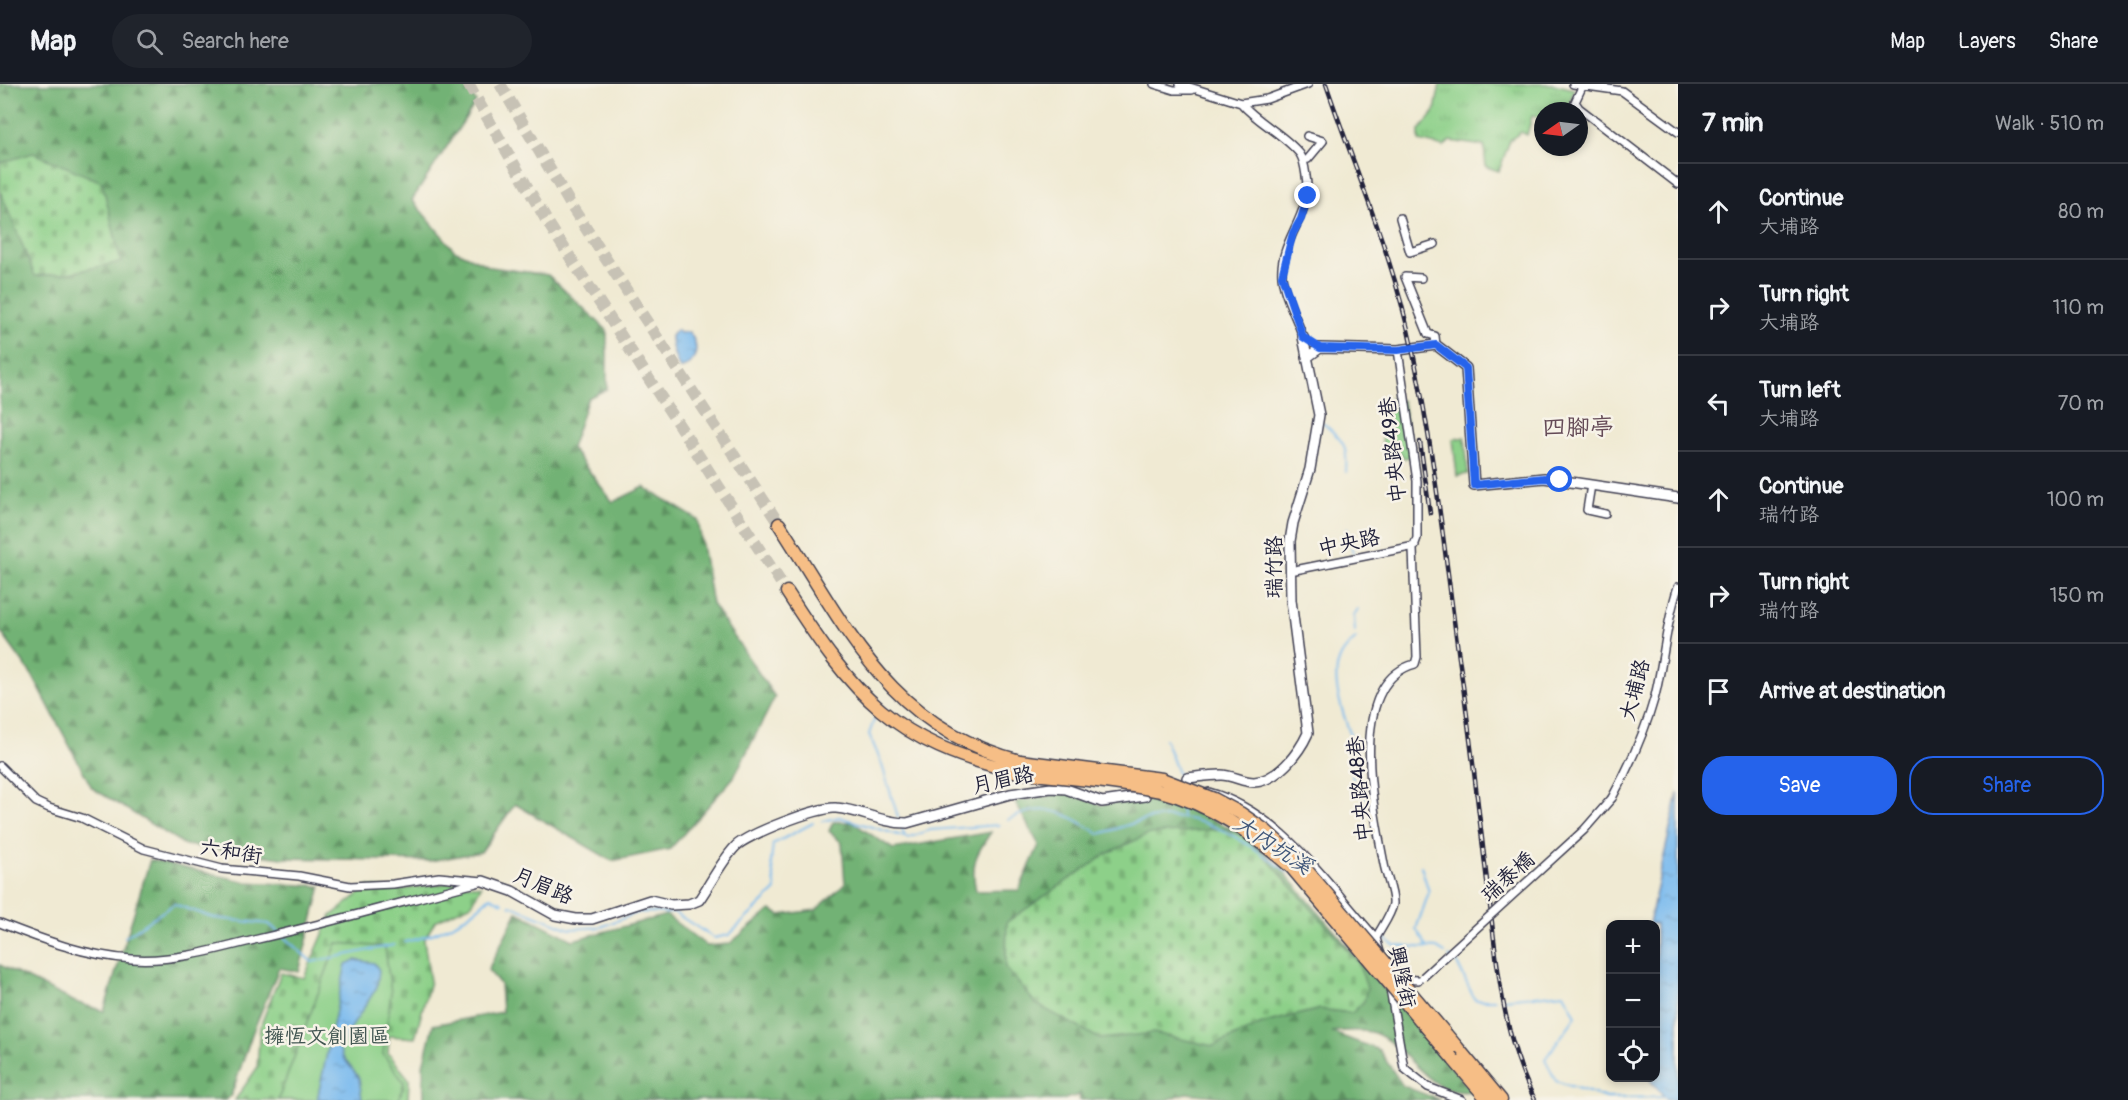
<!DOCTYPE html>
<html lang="en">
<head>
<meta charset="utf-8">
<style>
	body { margin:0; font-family:Pangolin,"LXGW WenKai TC",sans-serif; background:#20242c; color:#f1f3f6 }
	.controls { position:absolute; right:18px; bottom:18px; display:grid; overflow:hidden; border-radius:12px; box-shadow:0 3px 9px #0003 }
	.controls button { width:54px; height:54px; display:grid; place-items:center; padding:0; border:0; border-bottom:2px solid #363941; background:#171b24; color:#f1f3f6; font:30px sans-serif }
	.compass { position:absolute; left:1534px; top:18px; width:54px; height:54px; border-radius:50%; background:#171b24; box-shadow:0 3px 9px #0003; rotate:256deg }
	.stop { position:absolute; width:18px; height:18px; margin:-14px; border:4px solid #2563eb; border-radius:50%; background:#fff }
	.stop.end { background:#2563eb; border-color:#fff; box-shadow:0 2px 6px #0008 }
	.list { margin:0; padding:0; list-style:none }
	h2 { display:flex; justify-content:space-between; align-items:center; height:78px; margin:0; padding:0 24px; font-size:26px }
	h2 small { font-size:20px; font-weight:400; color:#9ea1a6 }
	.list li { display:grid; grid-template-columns:39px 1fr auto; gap:18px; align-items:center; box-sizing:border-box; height:96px; padding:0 24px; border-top:2px solid #363941 }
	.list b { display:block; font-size:22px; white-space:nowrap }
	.list p { margin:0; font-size:20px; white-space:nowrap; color:#9ea1a6 }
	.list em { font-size:20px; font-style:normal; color:#9ea1a6 }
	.actions { display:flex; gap:12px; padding:18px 24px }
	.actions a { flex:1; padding:14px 0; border:2px solid #2563eb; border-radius:24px; text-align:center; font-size:21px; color:#2563eb }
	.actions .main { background:#2563eb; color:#fff }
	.icon { flex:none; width:33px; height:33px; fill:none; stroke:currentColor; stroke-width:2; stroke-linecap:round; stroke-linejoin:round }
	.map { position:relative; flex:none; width:1678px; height:1016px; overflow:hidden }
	header { display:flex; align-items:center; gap:36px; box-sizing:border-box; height:84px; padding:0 30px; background:#171b24; border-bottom:2px solid #363941 }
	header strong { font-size:28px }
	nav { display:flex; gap:33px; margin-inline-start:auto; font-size:21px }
	.search { width:420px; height:54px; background:#20242c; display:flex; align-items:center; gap:15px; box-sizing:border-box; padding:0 21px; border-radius:33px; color:#9ea1a6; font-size:22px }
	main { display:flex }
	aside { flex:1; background:#171b24 }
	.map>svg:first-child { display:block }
	.grass { fill:url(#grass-tufts); stroke:#587962; stroke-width:1.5 }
	.forest { fill:url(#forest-firs); stroke:#4a6a58; stroke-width:1.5; fill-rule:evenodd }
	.cemetery { fill:url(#cemetery-stones); stroke:#587962; stroke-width:1.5 }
	.green { fill:#8dd089; stroke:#587962; stroke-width:1.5 }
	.water { fill:url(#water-ripples); stroke:#4e6e94; stroke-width:1.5 }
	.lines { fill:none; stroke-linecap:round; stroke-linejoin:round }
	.stream { stroke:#79baee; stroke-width:2 }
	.trunk-tunnel { stroke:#c7c2b5; stroke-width:12; stroke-dasharray:12 6; stroke-linecap:butt }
	.minor-casing { stroke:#414052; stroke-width:10 }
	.tertiary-casing { stroke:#414052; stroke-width:12 }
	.trunk-casing { stroke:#414052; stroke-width:15 }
	.minor { stroke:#fff; stroke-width:7 }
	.tertiary { stroke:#fff; stroke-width:9 }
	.trunk { stroke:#f6be86; stroke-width:12 }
	.rail-casing { stroke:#22223b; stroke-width:4.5 }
	.rail { stroke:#f7f3e8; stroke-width:2; stroke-dasharray:7; stroke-linecap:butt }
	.minor-bridge-casing { stroke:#414052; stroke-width:10; stroke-linecap:butt }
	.trunk-bridge-casing { stroke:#414052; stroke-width:15; stroke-linecap:butt }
	.minor-bridge { stroke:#fff; stroke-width:7 }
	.trunk-bridge { stroke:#f6be86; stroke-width:12 }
	.route { stroke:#2563eb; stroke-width:8 }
	.labels { text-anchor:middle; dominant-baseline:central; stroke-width:5; stroke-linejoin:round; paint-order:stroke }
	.street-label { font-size:21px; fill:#22223b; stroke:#f7f3e8 }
	.park-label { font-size:21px; fill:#425652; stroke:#f7f3e8 }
	.water-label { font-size:22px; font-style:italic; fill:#40577a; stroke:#f7f3e8 }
	.quarter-label { font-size:24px; fill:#654b57; stroke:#f7f3e8 }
</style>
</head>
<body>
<header>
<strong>Map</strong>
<div class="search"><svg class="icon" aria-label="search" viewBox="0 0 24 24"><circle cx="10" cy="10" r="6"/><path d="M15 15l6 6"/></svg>Search here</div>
<nav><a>Map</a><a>Layers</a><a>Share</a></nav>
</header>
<main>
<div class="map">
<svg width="1678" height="1016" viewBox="0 0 1678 1016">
	<defs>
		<pattern id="grass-tufts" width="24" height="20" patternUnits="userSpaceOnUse" patternTransform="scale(1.5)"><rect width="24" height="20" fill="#8dd089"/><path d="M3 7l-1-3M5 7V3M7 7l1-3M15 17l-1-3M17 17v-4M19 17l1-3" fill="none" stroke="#79b277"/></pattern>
		<pattern id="forest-firs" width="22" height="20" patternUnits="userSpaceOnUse" patternTransform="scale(1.5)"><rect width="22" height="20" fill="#72b275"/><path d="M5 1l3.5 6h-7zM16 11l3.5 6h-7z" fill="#5d9061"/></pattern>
		<pattern id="cemetery-stones" width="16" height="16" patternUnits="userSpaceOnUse" patternTransform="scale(1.5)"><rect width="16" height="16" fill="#8dd089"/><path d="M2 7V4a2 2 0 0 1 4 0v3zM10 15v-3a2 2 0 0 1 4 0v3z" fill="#79b277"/></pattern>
		<pattern id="water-ripples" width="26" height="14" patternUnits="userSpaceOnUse" patternTransform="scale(1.5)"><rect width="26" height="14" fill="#79baee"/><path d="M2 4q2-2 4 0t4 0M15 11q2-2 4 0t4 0" fill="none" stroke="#6397c2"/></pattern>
	</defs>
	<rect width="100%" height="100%" fill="#f7f3e8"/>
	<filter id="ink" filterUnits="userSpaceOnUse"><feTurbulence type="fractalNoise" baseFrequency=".0167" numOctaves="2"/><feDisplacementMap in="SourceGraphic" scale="12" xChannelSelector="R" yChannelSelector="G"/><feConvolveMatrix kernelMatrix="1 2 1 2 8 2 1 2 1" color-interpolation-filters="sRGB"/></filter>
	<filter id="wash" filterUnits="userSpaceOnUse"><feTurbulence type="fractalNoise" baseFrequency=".008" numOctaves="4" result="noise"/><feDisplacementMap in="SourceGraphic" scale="24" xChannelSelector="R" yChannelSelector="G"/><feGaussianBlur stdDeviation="1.35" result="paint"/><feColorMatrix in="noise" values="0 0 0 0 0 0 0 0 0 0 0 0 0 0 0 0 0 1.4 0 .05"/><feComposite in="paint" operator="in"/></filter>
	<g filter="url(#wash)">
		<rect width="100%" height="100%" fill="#f0ead3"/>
		<path class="grass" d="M1440,0H1553L1574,5L1568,27H1543V34L1532,32L1527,51L1521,48L1510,56L1499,87L1486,83L1484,62L1450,57L1444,63L1419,57V47L1435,27Z"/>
		<path class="forest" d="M0,0H465L476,18L412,116L454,166L491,183L548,191L607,246V305L588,314L571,364L613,418L644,403L698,436L712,520L775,613L734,693L670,765L612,777L515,720L481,768L430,777L282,774L185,761L92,704L32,591L0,547Z
			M1064,707L1101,721L1144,715L1187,724L1247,752L1278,781L1472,1007C1428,1015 1408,961 1374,949C1362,945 1343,947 1331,948L1379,966L1403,1002L1440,1016H1227L1223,1013L1186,1009L1167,1016H1079L1080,1011L1061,1016H424L423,981L433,941L502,928L500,900L488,886L517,828L573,856L666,831L707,862L729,860L771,826L780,831L816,826L845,800L842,759L829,747L833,738H852L893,765L991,748C976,770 970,780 976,807L1019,806L1039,761L1015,718ZM1270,778L1311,826L1352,929L1320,925L1264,939L1213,962L1036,920L1006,884L1007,838Z
			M150,776L247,798L321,802L299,888L279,884L252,950L231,1012L225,1016H0V881L75,918L104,927Z"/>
		<path class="cemetery" d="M33,69L102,98L121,178L69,189L35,192L0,106V79Z
			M1226,745L1244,752L1270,778L1358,878L1367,904L1364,917L1352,929L1320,925L1264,939L1213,962L1154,949L1100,955L1036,920L1006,884L1007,838L1108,769L1149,750Z
			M455,798L481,802L472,820L435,837L424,856L430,897L415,954L389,952L388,969L409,995L408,1016H235L257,984L260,943L281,889L304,894L331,832L369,802L398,806Z"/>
		<path class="green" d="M1388,315L1403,317L1411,373L1404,374L1397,364L1381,366Z
			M1465,353L1468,390L1457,392L1453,355Z
			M337,859L385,863L391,909L383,970L404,998L399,1016H278Z"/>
		<path class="water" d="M676,246L680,249L689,248C700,262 698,279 680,285C675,276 671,261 671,252Z
			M1678,709V1016H1667L1648,994H1656V840H1649Z
			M355,876L374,879L379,886L377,903L339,963L342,972L359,994L362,1016H317L346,880Z"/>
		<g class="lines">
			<path class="stream" d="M1323,339C1343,357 1348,359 1346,388
				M1347,444L1353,469
				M1355,548L1354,531L1358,525
				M875,634L869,650L881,678L898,733
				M1165,655L1179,692
				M1352,678C1352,669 1352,658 1350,650C1343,628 1329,595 1341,572C1344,565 1351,560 1356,554
				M1353,683L1352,707L1366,714
				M1181,719L1182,734
				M1008,736C1044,716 1068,729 1099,750C1114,746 1129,740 1144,736C1199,722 1245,758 1288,788
				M823,737L839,733L908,754L930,746L999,741
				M902,745L905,753
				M1421,782L1429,808L1416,845L1428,864
				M510,821L570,845L601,843L639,828L675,829L714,854L729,851L776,806L771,778L773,760L813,739
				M125,853L174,820L214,834L269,840L312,878L394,861
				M1383,853L1395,862L1437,864L1445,869
				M405,858C437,851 466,837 490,813L503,819
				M1449,873L1456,877L1475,916H1495
				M1504,915L1564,909L1576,932L1545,975L1556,997L1606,1014L1665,1013"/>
		</g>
	</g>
	<g filter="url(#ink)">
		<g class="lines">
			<path class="trunk-tunnel" d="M468,0L548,139L787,508
				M500,0L572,123L779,440"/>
			<defs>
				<path id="minor" d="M1154,0L1174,6H1192
					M1180,0L1241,19L1267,15L1308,0
					M1573,0L1622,7L1678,48
					M1582,3L1575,18L1579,24L1678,100
					M1241,19C1258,39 1284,50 1300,70C1304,76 1305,85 1306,92C1313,131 1279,156 1282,192C1284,213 1297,234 1303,253
					M1307,52L1323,57L1308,75
					M1400,134L1410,168L1435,160
					M1421,194L1405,193L1428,250L1435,252L1436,261
					M1591,401L1587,426L1605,430
					M1290,487L1415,462
					M0,682L36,718L49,724L82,734L144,765L222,785L299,792L350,802L393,800L439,793L483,797
					M1209,708C1282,729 1327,800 1376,854L1380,868
					M1612,714C1630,681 1645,648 1655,612C1664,576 1666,538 1678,503
					M0,839C43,856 86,872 132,875C174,878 218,865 258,855C333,838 406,817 480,798
					M1376,854C1381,844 1391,831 1393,820C1394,809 1386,792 1384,780C1374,727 1345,599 1415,580L1417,573L1413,465L1417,454V397L1398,266
					M1400,895L1418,896
					M1390,905L1404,984L1428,1003L1462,1016"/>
				<path id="tertiary" d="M1309,272L1320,264L1398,266L1436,261L1466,284L1474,401L1544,394L1678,414
					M1187,694C1198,693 1210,691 1221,691C1232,691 1243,698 1254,698C1277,697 1299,669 1308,649L1291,516L1290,457L1293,439L1310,385L1319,331L1303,253
					M483,797L512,807L555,831L576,835H592L650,816L671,821L689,820L699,816C711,799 721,778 735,763C745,751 820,722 836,724C861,726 881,739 907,739L1010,710L1051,704L1066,705L1102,718L1145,712"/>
				<path id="trunk" d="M779,440C847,544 889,644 1020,677
					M787,508C854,612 893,659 1018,688
					M1456,962L1501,1016
					M1454,976L1488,1016"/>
			</defs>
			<use href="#minor" class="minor-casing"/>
			<use href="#tertiary" class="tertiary-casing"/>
			<use href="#trunk" class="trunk-casing"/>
			<use href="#minor" class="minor"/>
			<use href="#tertiary" class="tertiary"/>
			<use href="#trunk" class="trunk"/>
			<defs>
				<path id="rail" d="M1326,0C1355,86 1394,175 1412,264C1434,366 1445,471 1459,574C1471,654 1479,733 1489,813C1497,881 1503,954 1535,1016
					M1420,358L1430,429"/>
			</defs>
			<use href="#rail" class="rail-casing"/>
			<use href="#rail" class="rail"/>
			<defs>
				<path id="minor-bridge" d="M1423,893L1584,746L1612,714"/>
				<path id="trunk-bridge" d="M1020,677L1162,695L1214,715L1240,729L1266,747L1298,776L1456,962
					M1018,688C1065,694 1115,697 1160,707C1211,720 1253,750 1291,783L1454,976"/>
			</defs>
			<use href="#minor-bridge" class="minor-bridge-casing"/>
			<use href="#trunk-bridge" class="trunk-bridge-casing"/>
			<use href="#minor-bridge" class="minor-bridge"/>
			<use href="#trunk-bridge" class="trunk-bridge"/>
		</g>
	</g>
	<g class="lines" filter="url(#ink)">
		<path class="route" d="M1308,112L1301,135L1293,149L1282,192L1303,253L1320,264L1398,266L1436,261L1466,284L1474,401L1544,394L1560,396"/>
	</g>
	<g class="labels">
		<g class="street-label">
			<text transform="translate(1393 366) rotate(-96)">中央路49巷</text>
			<text transform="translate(1349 459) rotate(-12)">中央路</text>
			<text transform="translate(1274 483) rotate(-90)">瑞竹路</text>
			<text transform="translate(1635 606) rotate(-75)">大埔路</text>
			<text transform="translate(1003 696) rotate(-12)">月眉路</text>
			<text transform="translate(1360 705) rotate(-95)">中央路48巷</text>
			<text transform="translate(231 768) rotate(9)">六和街</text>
			<text transform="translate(1508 793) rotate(-42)">瑞泰橋</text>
			<text transform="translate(543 802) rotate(23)">月眉路</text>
			<text transform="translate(1402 893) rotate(78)">興隆街</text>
		</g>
		<g class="park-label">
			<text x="327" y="952">擁恆文創園區</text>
		</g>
		<g class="water-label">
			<text transform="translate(1273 761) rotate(33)">大內坑溪</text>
		</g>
		<g class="quarter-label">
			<text x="1578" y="343">四腳亭</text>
		</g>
	</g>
</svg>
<div class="controls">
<button>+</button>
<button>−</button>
<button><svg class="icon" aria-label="locate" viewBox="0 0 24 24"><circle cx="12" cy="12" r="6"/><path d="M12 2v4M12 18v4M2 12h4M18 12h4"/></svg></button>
</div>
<svg class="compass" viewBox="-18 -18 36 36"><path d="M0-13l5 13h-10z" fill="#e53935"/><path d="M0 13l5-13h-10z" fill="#9ea1a6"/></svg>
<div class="stop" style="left:1560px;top:396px"></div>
<div class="stop end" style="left:1308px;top:112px"></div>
</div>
<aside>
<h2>7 min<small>Walk · 510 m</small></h2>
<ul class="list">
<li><svg class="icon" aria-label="ahead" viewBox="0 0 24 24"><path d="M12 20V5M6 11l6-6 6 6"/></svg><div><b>Continue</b><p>大埔路</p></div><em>80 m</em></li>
<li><svg class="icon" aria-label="right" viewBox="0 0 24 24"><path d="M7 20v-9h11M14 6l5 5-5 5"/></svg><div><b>Turn right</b><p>大埔路</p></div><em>110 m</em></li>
<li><svg class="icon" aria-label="left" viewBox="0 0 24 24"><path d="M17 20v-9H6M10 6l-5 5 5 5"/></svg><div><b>Turn left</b><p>大埔路</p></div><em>70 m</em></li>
<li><svg class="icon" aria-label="ahead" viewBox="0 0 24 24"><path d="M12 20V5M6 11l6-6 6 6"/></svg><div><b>Continue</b><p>瑞竹路</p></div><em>100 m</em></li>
<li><svg class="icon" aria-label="right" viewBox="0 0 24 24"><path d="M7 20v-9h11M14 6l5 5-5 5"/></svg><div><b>Turn right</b><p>瑞竹路</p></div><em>150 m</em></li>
<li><svg class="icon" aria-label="arrive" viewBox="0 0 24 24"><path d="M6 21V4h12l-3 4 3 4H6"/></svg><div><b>Arrive at destination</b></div></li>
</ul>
<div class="actions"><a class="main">Save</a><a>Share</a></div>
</aside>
</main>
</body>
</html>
